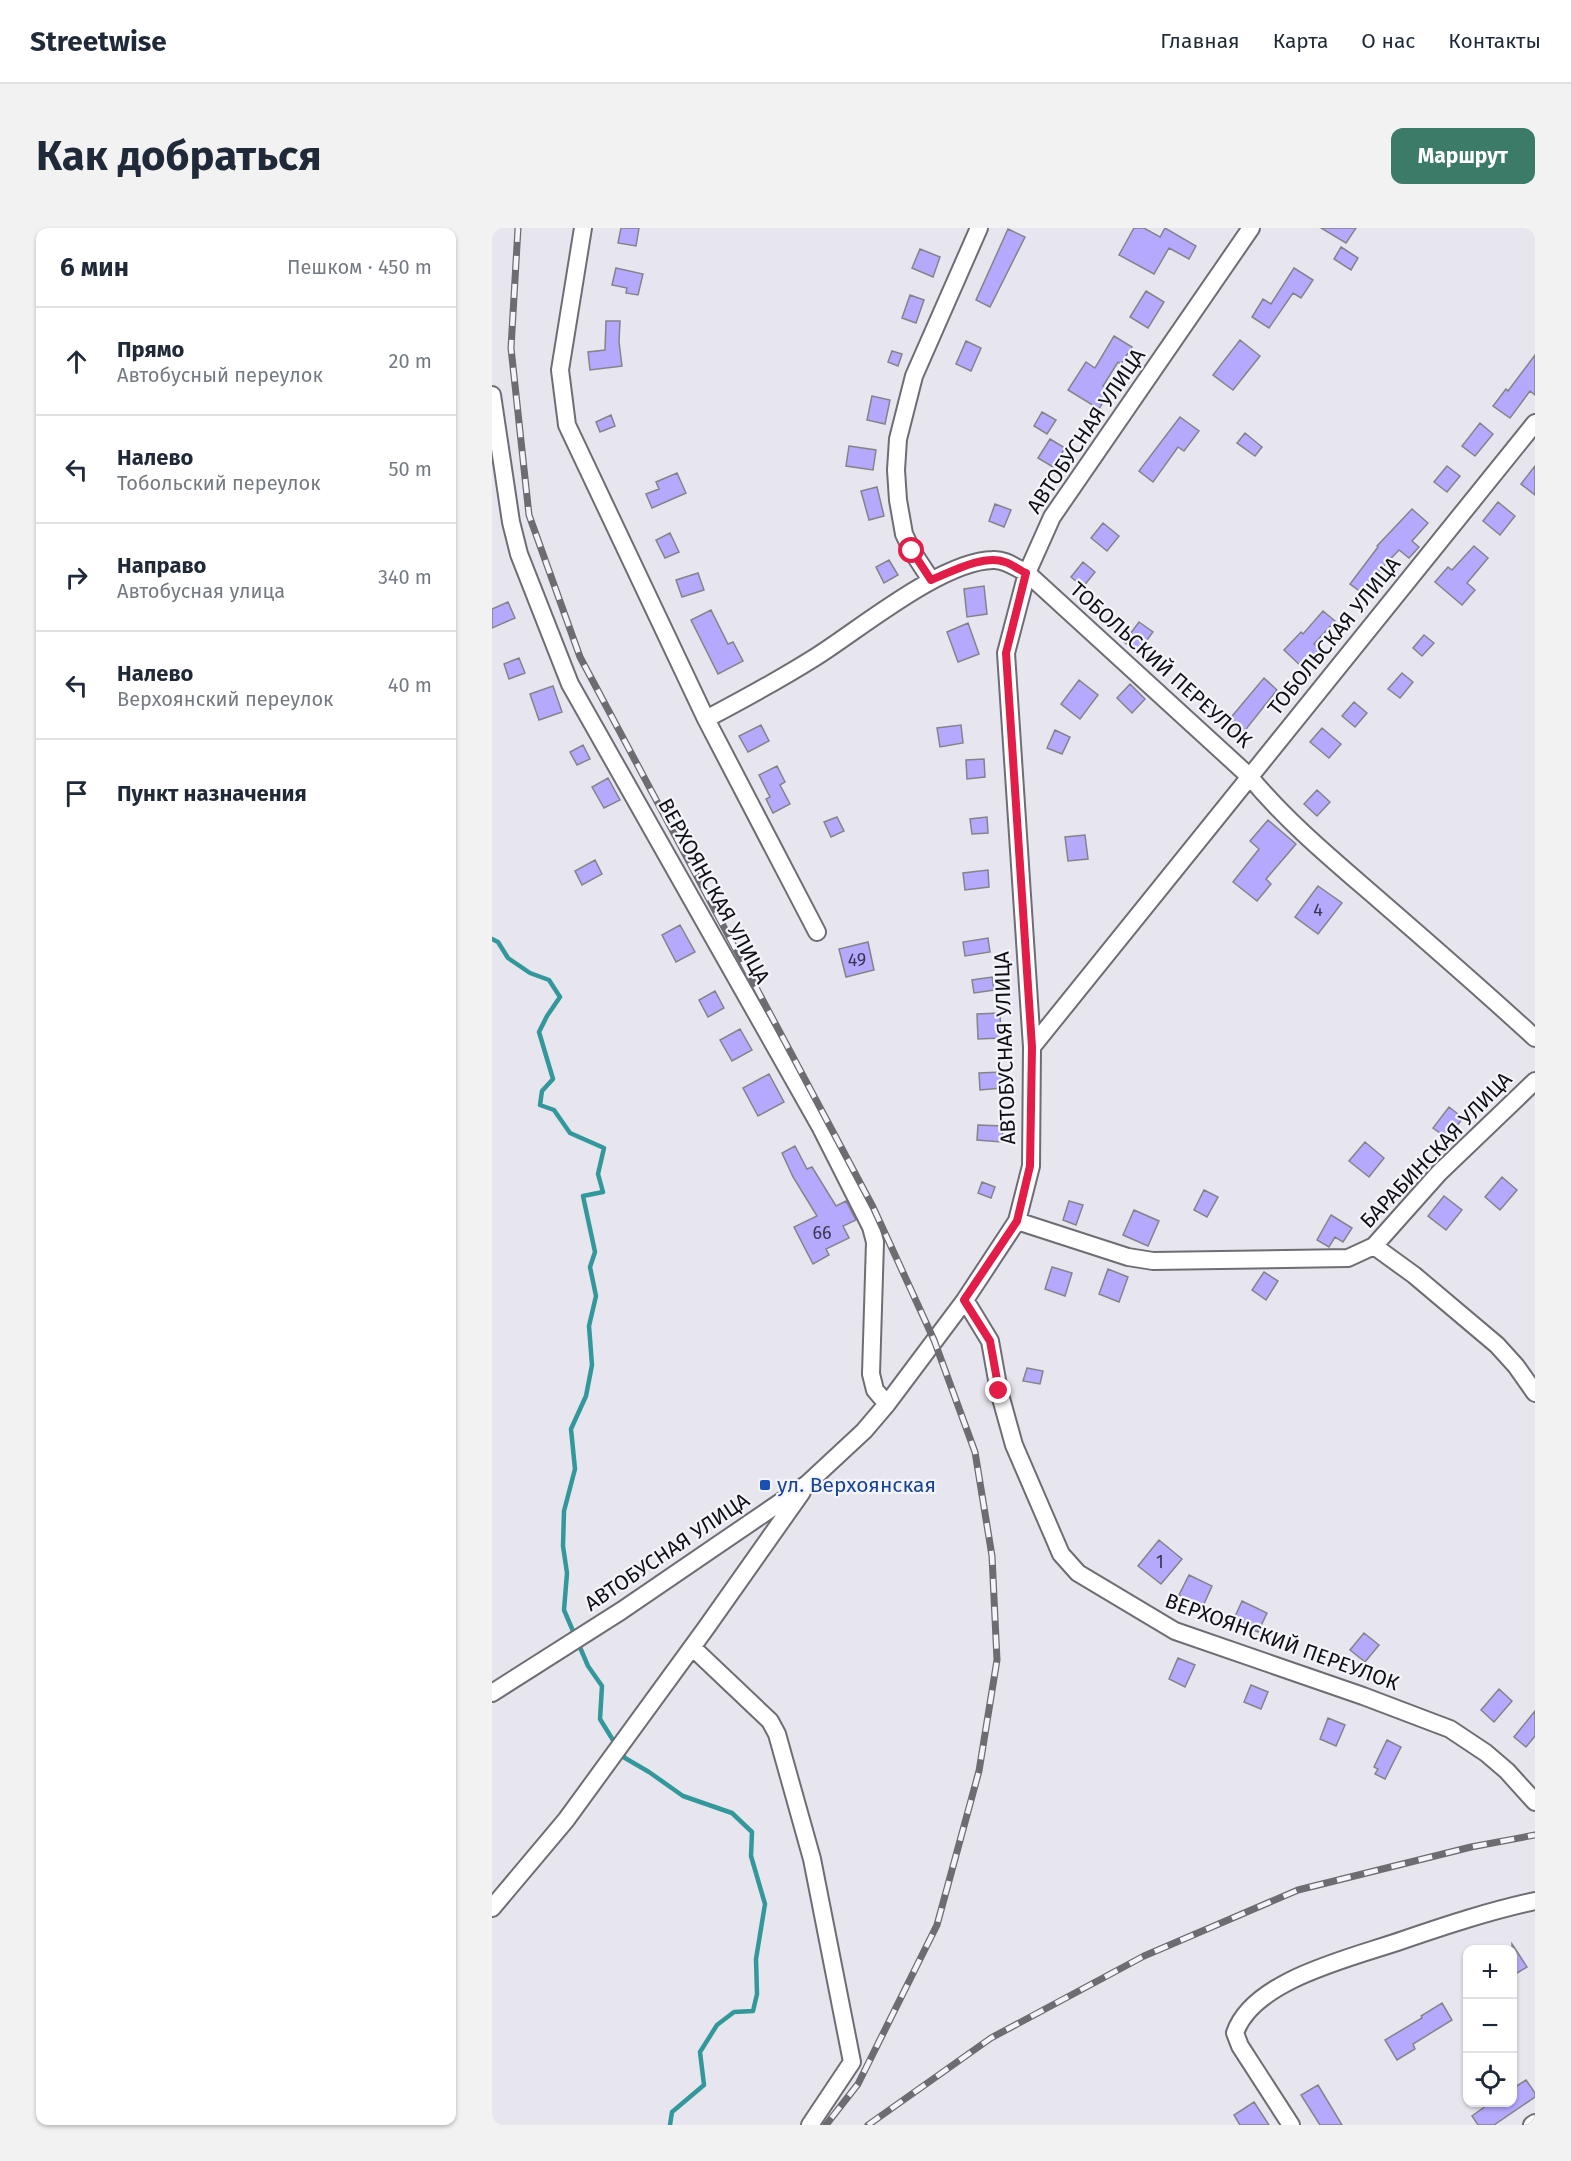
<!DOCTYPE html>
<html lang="ru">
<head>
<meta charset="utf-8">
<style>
	body { margin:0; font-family:"Fira Sans",sans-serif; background:#f2f2f3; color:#1f2937 }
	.controls { position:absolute; right:18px; bottom:18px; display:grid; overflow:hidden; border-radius:12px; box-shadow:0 2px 4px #0004 }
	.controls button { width:54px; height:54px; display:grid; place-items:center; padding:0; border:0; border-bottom:2px solid #e0e1e3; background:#fff; color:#1f2937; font:30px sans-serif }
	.stop { position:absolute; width:18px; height:18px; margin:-14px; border:4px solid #e11d48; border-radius:50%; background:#fff }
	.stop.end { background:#e11d48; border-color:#fff; box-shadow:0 2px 6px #0008 }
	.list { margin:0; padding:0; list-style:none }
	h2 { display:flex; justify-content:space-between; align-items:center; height:78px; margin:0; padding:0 24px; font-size:26px }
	h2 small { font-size:20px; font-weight:400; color:#747a83 }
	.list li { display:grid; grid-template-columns:39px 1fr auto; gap:18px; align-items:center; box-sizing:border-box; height:108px; padding:0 24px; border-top:2px solid #e0e1e3 }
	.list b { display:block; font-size:22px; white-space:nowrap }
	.list p { margin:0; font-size:20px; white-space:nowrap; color:#747a83 }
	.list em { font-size:20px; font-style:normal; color:#747a83 }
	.icon { flex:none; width:33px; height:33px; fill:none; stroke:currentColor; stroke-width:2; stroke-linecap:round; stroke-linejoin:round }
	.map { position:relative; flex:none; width:1043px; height:1897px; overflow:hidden; border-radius:12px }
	header { display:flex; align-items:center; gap:36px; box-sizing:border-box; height:84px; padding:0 30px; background:#fff; border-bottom:2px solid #e0e1e3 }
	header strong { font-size:28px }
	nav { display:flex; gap:33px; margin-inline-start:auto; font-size:21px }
	.intro { display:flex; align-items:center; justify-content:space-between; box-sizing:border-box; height:144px; padding:0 36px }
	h1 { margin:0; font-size:42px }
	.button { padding:15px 27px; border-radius:12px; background:#3c7b68; color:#fff; font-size:21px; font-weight:700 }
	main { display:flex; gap:36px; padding:0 36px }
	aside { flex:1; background:#fff; border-radius:12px; box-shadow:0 2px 4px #0004 }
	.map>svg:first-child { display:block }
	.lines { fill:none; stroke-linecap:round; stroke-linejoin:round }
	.stream { stroke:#32989b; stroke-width:4.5 }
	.building { fill:#b5a9fe; stroke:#84838a; stroke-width:1.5 }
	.minor-casing { stroke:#6e6d74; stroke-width:20 }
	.minor { stroke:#fff; stroke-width:16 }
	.rail-casing { stroke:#6d6c71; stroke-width:7 }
	.rail { stroke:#f4f4fc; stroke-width:4.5; stroke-dasharray:14; stroke-linecap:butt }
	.route { stroke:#e11d48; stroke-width:8 }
	.transit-dot { fill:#1a4fb4; stroke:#f4f4fc; stroke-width:2 }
	.labels { text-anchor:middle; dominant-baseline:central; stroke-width:4.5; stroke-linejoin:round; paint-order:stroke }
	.number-label { font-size:18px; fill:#39364d }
	.street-label { font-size:21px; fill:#101012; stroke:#f4f4fc }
	.transit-label { font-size:21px; fill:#164399; stroke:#f4f4fc; text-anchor:start }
</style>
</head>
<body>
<header>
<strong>Streetwise</strong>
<nav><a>Главная</a><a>Карта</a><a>О нас</a><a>Контакты</a></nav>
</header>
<div class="intro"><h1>Как добраться</h1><a class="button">Маршрут</a></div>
<main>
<aside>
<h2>6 мин<small>Пешком · 450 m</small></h2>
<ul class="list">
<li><svg class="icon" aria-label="ahead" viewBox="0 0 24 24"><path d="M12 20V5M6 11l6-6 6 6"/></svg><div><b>Прямо</b><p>Автобусный переулок</p></div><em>20 m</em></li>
<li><svg class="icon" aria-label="left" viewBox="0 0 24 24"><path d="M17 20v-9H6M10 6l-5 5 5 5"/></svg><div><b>Налево</b><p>Тобольский переулок</p></div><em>50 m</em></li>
<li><svg class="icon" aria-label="right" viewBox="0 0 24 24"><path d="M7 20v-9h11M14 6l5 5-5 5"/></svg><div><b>Направо</b><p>Автобусная улица</p></div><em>340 m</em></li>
<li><svg class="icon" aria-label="left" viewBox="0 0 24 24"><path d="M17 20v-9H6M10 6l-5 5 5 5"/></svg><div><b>Налево</b><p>Верхоянский переулок</p></div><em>40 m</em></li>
<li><svg class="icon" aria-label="arrive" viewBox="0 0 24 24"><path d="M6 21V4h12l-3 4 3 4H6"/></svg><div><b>Пункт назначения</b></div></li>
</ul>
</aside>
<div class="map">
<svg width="1043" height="1897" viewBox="0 0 1043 1897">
	<rect width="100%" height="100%" fill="#e7e6ee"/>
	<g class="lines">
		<path class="stream" d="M0,711L6,714L16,730L38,745L57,752L68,769L55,788L47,804L61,851L50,863L48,877L62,882L78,905L112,920L106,946L111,964L91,968L103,1024L98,1039L104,1068L97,1098L100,1137L94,1168L79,1201L83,1241L72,1283L71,1318L75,1345L72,1382L96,1438L110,1458L108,1491L124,1517
			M129,1524L133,1530L157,1544L191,1568L240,1585L260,1604L259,1628L273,1676L264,1731L265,1766L261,1783L242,1784L225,1797L208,1824L212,1857L180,1884L178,1897"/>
	</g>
	<path class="building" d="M129,0H147L144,18L126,15Z
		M642,0H652L668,9L673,0L704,18L697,31L677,20L662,46L627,27Z
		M829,0H864L854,15Z
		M516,1L533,9L498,79L484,72Z
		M849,19L866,30L859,42L842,31Z
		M428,21L448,29L441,49L420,40Z
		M124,40L151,46L146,67L134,65L135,60L120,57Z
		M802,40L821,52L809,70L801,65L777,100L760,89L771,71L779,76Z
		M654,63L672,74L656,100L638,89Z
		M418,67L432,72L424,95L410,90Z
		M114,93H128L127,114L130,138L98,142L96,124L113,122Z
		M622,108L640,119L629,136L626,134L611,158L618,162L607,181L576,162L594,134L603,140Z
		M748,112L768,128L741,162L721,147Z
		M474,113L489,120L479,143L464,136Z
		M400,123L410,126L406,138L396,134Z
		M1043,127V167L1038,163L1018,190L1001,178L1014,161L1016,163Z
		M380,168L398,172L393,196L375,192Z
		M550,184L564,192L555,206L542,198Z
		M119,187L123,198L108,204L104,194Z
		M688,189L707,203L692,223L686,219L661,254L647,243Z
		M988,195L1001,206L983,228L970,218Z
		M753,205L770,219L763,228L745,215Z
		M558,211L573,220L561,239L546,230Z
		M357,218L384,222L381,242L354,238Z
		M955,238L968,248L955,264L942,254Z
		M1043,238V267L1029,256Z
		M185,245L194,265L160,280L154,266L167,261L164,254Z
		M385,259L392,288L377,292L369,263Z
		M1006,274L1023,288L1008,307L991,293Z
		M503,276L519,282L512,299L497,293Z
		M920,281L936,295L920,313L927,319L917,330L907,322L886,344L889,346L873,367L858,356L886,319L885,318Z
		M611,295L627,308L615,323L599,310Z
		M178,305L187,324L173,330L164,312Z
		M982,318L996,330L975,355L983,362L970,377L943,354L956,339L960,342Z
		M397,332L406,347L392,355L384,339Z
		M591,334L603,344L591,359L579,349Z
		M206,345L212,362L190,369L184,352Z
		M492,358L495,386L475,389L472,361Z
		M16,374L23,390L0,400V381Z
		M219,382L236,416L241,414L251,433L226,446L199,392Z
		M831,383L843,393L822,416L828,422L811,440L792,422L809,404L811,406Z
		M647,394L661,404L646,424L632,414Z
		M476,395L487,426L466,434L455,404Z
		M932,407L942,415L930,428L921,420Z
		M27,430L33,445L17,451L12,436Z
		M910,445L921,454L908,470L896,461Z
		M772,450L785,462L751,505L736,493Z
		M587,452L606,467L588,491L569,476Z
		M638,456L653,471L640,485L625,470Z
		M61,458L70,484L47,492L38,466Z
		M862,474L875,485L863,499L850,488Z
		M269,497L277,513L256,524L247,508Z
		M469,497L471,515L448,519L445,500Z
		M830,500L849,516L837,530L818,514Z
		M563,502L578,509L570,526L555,520Z
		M91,517L98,531L85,537L78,524Z
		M492,531L493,549L475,551L474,532Z
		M285,538L293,554L288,557L298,576L281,585L274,571L278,569L267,547Z
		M116,550L128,572L112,580L100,559Z
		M825,562L838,574L825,588L812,576Z
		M345,589L352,603L339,609L332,594Z
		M495,589L496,605L480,606L478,591Z
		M776,592L804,616L774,651L779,656L765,673L741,654L767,621L758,613Z
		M593,607L596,631L576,633L573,609Z
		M103,632L110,646L90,657L83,643Z
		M496,642L497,659L473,662L471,645Z
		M826,658L850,675L826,706L803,689Z
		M188,697L203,724L184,734L170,707Z
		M496,710L498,724L473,728L471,714Z
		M376,714L382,742L354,749L347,721Z
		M500,749L502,762L482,765L480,752Z
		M223,763L232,780L216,789L207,772Z
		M508,785L509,810L486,811L485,786Z
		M248,801L260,822L240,833L228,812Z
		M509,844L510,860L488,862L487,845Z
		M277,846L292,874L266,888L251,860Z
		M957,879L971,890L955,910L941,900Z
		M486,897L511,898L510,914L485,912Z
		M873,914L892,930L877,949L857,933Z
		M303,918L315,941L320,939L344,978L354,973L364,992L351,998L357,1010L334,1021L337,1027L321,1036L302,999L325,988L301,949L290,925Z
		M1010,949L1025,962L1008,982L993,969Z
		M490,954L503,959L499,970L486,965Z
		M712,962L726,969L715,989L702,982Z
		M952,968L970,982L954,1002L936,988Z
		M577,973L591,977L584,997L571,992Z
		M642,982L667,993L656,1018L631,1007Z
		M839,987L860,1000L851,1014L843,1009L837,1019L825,1012Z
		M560,1039L580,1045L573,1068L553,1061Z
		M616,1041L636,1049L627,1074L607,1066Z
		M772,1044L786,1053L774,1072L760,1062Z
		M535,1140L551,1143L548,1156L531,1153Z
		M667,1312L690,1331L669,1356L646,1338Z
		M697,1347L720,1358L711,1378L687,1367Z
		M750,1373L775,1385L766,1404L741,1393Z
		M872,1405L887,1417L873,1434L858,1422Z
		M686,1430L703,1437L693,1459L677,1451Z
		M759,1457L776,1464L769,1481L752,1474Z
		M1007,1461L1020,1473L1002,1494L989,1482Z
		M1043,1483V1508L1034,1519L1022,1509Z
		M836,1490L853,1497L844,1518L828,1511Z
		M895,1512L909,1519L893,1551L883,1546L886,1541L882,1539Z
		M1020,1716L1035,1739L1020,1748Z
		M950,1775L960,1792L921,1816L923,1821L905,1832L893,1812L930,1790L929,1788Z
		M1034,1852L1043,1865V1869L1002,1897H986L980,1888L998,1875H1020V1861Z
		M826,1857L850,1897H828L809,1867Z
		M762,1874L777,1897H748L742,1887Z"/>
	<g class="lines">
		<defs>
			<path id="minor" d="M91,0L68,142L75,197L214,491L325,704
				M0,167L19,294L27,326L78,456L328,898L379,999L383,1014L379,1146L383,1162L395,1176
				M439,352L420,323L412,306L406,272L404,242L406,211L422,148L487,0
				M214,491C250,472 287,452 322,430C367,402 449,333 501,332C513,331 524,340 535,345L757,548C795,594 841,632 886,671C939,717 992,763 1043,810
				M540,819L1043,195
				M525,993L636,1029L661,1033L856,1030L882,1018L947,945L1043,853
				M882,1018L922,1047L1005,1117L1024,1138L1043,1165
				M473,1072L498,1113L507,1163L522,1217L569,1326L586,1345L683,1403L871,1468L958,1501L994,1525L1015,1543L1043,1574
				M200,1419L278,1493L285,1506L320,1631L360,1834L318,1897
				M0,1465L129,1383L315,1256L372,1203L395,1176L473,1072L525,993L539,938L540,819L514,425L535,345L560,289L759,0
				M0,1680L74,1592L214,1400L310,1264
				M799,1897L748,1818L743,1805C761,1751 863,1729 911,1712C955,1697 997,1683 1043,1673
				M1040,1897L1043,1895"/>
		</defs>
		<use href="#minor" class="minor-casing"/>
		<use href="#minor" class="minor"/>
		<defs>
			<path id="rail" d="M26,0L19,120L37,287L88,429L381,979L442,1112L483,1224L500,1328L505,1432L487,1543L445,1697L366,1856L334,1897
				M376,1897L499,1810L652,1728L806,1662L979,1619L1043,1607"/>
		</defs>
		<use href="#rail" class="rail-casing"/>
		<use href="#rail" class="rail"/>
	</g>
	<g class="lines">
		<path class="route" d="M420,323L439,352C459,344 491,326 513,334C520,336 527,342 534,345L514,425L540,819L538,938L525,993L472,1072L498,1113L507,1163"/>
	</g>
	<rect class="transit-dot" x="267" y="1251" width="12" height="12" rx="3"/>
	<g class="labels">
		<g class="number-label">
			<text x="826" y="682">4</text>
			<text x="365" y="732">49</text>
			<text x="330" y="1005">66</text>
			<text x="668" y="1334">1</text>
		</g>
		<g class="street-label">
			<text transform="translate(594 203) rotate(-56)">АВТОБУСНАЯ УЛИЦА</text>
			<text transform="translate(842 408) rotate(-51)">ТОБОЛЬСКАЯ УЛИЦА</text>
			<text transform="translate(669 437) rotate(42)">ТОБОЛЬСКИЙ ПЕРЕУЛОК</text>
			<text transform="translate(222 663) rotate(61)">ВЕРХОЯНСКАЯ УЛИЦА</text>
			<text transform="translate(513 820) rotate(-92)">АВТОБУСНАЯ УЛИЦА</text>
			<text transform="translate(944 922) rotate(-46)">БАРАБИНСКАЯ УЛИЦА</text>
			<text transform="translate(175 1324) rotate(-34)">АВТОБУСНАЯ УЛИЦА</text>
			<text transform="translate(790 1414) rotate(20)">ВЕРХОЯНСКИЙ ПЕРЕУЛОК</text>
		</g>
		<g class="transit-label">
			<text x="285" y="1257">ул. Верхоянская</text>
		</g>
	</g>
</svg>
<div class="controls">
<button>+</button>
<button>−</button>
<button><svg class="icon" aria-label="locate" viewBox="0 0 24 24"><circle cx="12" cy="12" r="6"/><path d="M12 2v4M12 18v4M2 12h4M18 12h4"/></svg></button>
</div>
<div class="stop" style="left:420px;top:323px"></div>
<div class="stop end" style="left:507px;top:1163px"></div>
</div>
</main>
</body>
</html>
